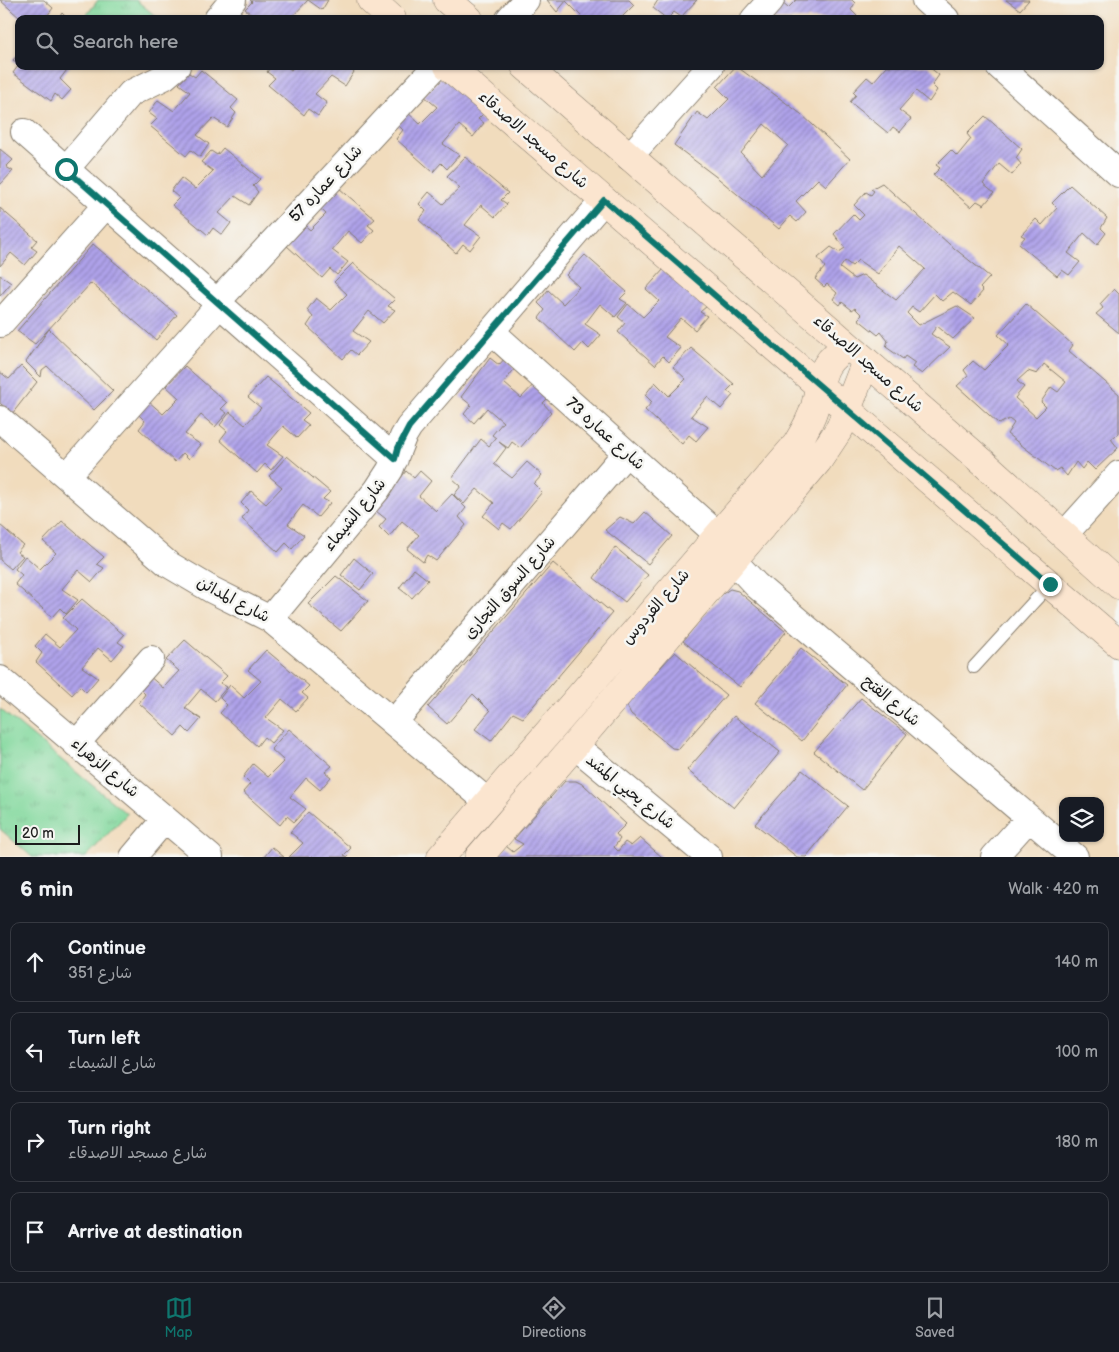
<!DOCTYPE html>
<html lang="en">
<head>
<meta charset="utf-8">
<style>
	body { margin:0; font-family:"Balsamiq Sans","Playpen Sans Arabic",sans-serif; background:#20242c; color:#f1f3f6 }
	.controls { position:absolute; right:15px; bottom:15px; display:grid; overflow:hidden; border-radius:10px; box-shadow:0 1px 4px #0004 }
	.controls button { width:45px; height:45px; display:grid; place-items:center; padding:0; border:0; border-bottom:1px solid #363941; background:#171b24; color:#f1f3f6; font:25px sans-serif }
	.scale { position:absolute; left:15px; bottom:12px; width:65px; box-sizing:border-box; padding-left:5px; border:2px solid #1c1c1c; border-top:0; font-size:14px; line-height:18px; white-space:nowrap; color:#1c1c1c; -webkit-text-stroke:4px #f6f6f2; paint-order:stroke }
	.stop { position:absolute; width:15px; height:15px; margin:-11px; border:4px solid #0f766e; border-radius:50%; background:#fff }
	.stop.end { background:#0f766e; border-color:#fff; box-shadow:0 1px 5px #0008 }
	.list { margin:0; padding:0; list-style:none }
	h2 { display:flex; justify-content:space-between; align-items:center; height:65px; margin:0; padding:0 20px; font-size:21px }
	h2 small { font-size:16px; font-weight:400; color:#9ea1a6 }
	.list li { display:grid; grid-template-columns:32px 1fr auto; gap:15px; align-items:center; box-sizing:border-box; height:80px; margin:0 10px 10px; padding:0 10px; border:1px solid #363941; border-radius:10px }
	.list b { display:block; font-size:19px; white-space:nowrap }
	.list p { margin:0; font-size:16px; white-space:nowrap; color:#9ea1a6 }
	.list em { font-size:16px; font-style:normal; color:#9ea1a6 }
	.icon { flex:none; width:28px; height:28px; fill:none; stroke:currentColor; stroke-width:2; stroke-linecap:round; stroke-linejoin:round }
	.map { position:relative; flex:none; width:1119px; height:857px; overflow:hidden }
	.search { position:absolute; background:#171b24; box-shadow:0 1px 4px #0004; left:15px; right:15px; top:15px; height:55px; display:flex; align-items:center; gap:12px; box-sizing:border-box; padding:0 18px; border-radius:10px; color:#9ea1a6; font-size:19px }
	.sheet { height:425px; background:#171b24 }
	nav { display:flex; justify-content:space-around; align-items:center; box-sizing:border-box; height:70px; border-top:1px solid #363941; background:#171b24; font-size:14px; color:#9ea1a6 }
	nav a { display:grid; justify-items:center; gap:2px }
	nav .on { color:#0f766e }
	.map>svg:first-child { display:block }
	.park { fill:url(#park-tufts); stroke:#4e7a5c }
	.building { fill:url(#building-hatch); fill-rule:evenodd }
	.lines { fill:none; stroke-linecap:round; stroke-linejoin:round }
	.lane-casing { stroke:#867c6c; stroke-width:14 }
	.street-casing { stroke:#867c6c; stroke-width:28 }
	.secondary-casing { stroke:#867c6c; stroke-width:29 }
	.lane { stroke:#fff; stroke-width:12 }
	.street { stroke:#fff; stroke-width:26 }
	.secondary { stroke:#fbe5cf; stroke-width:28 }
	.route { stroke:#0f766e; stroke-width:6 }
	.labels { text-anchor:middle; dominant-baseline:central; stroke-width:5; stroke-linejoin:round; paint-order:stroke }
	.street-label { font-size:16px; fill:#1c1c1c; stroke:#f6f6f2 }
</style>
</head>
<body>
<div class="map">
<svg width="1119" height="857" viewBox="0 0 1119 857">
	<defs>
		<pattern id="park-tufts" width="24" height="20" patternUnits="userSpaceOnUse" patternTransform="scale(1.25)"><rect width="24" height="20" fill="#81d89c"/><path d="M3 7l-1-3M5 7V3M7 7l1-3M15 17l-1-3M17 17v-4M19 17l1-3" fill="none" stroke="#6fb986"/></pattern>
		<pattern id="building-hatch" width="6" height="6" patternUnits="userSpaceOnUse" patternTransform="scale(1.25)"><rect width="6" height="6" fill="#afa2ea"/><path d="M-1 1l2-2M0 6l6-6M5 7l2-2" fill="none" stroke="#8e83bd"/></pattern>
	</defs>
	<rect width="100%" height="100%" fill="#f6f6f2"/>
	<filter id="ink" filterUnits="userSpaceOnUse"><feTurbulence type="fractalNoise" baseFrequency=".02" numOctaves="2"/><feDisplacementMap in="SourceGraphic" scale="10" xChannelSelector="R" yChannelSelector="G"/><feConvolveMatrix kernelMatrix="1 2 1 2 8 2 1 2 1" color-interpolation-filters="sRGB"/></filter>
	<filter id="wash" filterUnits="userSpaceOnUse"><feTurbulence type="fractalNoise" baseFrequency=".0096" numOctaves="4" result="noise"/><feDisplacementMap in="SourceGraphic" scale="20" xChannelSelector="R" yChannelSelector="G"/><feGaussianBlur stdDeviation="1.12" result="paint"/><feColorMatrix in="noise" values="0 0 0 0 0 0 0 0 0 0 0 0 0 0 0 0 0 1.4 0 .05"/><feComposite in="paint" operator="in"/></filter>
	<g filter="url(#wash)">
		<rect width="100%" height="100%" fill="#f1dcbd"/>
		<path class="park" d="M98,0H136L158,18L87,19L85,17Z
			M0,709L127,814L86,857H32L0,829Z"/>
		<g id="blocks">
			<path class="building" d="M0,0H44L53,8L45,19H21Z
				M250,0H328L322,10L308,0L292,17L295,19H257L245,9L252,2Z
				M547,0H629L634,5L620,19H583V18L566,1L557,12Z
				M658,0H697L681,17L674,12L667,19L653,8Z
				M796,0H852L855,3L851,10L857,16L854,19H770L780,1L788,8Z
				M1006,0H1029L1020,10Z
				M62,13L68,19H58Z
				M19,53V64L13,60Z
				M18,66H70L60,79L71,90L62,100L55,94L51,101L13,73Z
				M271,66H286L291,70L295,66H349L354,72L345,86L331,77L315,94L327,103L318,116L308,109L304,115L268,85L275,78L267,72Z
				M736,66L801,114L850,159L826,186L818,179L796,201L806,212L797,222L790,216L779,229L719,179L674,145L697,112L708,120L729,99L717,87ZM764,124L788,145L762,175L741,153Z
				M887,66H928L939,75L932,85L937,90L929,102L916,91L899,110L911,119L900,132L893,127L888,133L850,102L856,95L853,92L867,77L873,82Z
				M201,70L238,100L231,108L236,113L227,127L213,118L197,135L209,144L200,157L191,150L186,156L150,126L157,119L149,113L158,100L174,111L190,92L179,84L189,73L195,77Z
				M442,76L485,112L478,119L484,123L473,137L459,125L443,144L459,155L447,169L441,163L433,172L396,139L403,130L396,123L406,111L420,124L437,107L424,96Z
				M985,116L1022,149L1016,158L1021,164L1012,175L999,164L983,184L994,193L984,205L977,201L971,207L933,175L940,168L936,165L951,150L957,156L971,139L967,134Z
				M223,148L260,179L253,186L258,192L249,205L235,196L219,213L231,223L222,235L213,228L208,235L172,205L179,198L171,191L181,178L195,189L213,171L201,162L211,151L217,155Z
				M0,149L13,160L6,167L13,171L0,185Z
				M465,157L508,193L501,200L507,204L495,217L481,205L465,225L481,236L470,250L463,244L456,253L419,220L426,211L419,204L429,192L443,204L460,188L447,176Z
				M332,182L375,219L368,225L374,230L362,243L348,231L332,250L348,262L337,275L330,269L322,278L286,245L298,219L310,230L326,214L313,202Z
				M882,183L949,244L990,277L980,288L983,291L971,305L953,292L942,301L935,294L919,312L912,307L907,313L919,325L957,306L975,318L953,339L937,326L931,334L950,347L922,374L912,367L915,363L905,356L903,359L886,347L888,341L881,332L878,335L858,319L862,315L855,308L852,310L842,302L840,305L833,299L837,293L827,284L824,287L815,279L825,267L818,258L831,247L839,252L845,248L834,234L853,214L859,220L864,215L854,205L866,192L871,195L874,191L871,189ZM899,246L925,269L896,300L863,275L854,279L840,268L845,261L852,266L858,260L878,274Z
				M1070,185L1107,218L1101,228L1106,233L1097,245L1084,233L1068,253L1080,262L1069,275L1062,270L1057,276L1019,244L1025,237L1021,235L1036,219L1042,225L1057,208L1052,203Z
				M0,208L37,240L31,247L37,251L25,265L11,253L0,266Z
				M93,244L177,315L156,340L91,283L35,344L17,331Z
				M585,255L627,292L620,299L627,303L615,317L600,304L585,324L601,335L589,349L583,343L575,352L539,318L545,310L538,303L548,290L563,304L579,287L566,275Z
				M353,263L395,299L388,306L395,310L383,323L369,311L353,331L369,342L357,355L351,350L343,359L307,326L313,317L307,310L316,298L331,310L347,294L334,282Z
				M664,269L707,306L700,312L707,316L695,330L681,318L665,337L681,348L669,362L663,356L655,365L618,332L625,323L618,317L628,304L643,317L659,301L646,289Z
				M0,275L11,283L0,296Z
				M1114,289L1119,294V333L1096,314L1103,308L1100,304Z
				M1026,304L1073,345L1069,351L1119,394V433L1111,439L1118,448L1095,470L1087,462L1082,469L1076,462L1067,476L1060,468L1055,471L1007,434L1014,423L1009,419L999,424L957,386L968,376L964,370L973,361L984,370L1009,345L998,335ZM1044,364L1066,382L1058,392L1051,387L1041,402L1046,407L1036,417L1015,398L1024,387L1017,381L1028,371L1037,374Z
				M49,329L113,391L94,410L47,366L42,370L41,377L26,362Z
				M691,348L734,384L727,391L733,395L721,409L707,397L691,416L708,427L696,441L689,435L682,444L645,410L652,402L645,395L655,382L669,396L686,379L673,367Z
				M490,358L499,365L505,358L515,368L504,383L521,398L537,381L551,395L543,403L551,412L520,448L512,442L508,448L499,442L506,448L494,464L512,478L527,462L542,475L534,484L542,492L511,529L503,523L499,529L483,516L494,503L477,489L464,504L454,495L461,486L452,478L481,439L489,446L496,438L492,435L503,422L487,408L474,423L464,414L471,405L461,397Z
				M21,366L37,382L12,414L0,403V372L9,379Z
				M185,366L227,403L221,409L227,413L215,427L201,415L185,434L201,445L189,459L183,453L175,462L139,429L145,421L138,414L148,401L163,414L179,398L166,386Z
				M266,377L309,413L302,420L309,425L297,438L283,426L267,445L283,456L271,470L265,464L257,473L220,440L227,431L220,425L230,412L245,425L261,408L248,397Z
				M287,456L330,492L323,499L330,503L318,517L303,505L288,524L304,535L292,549L286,543L278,552L242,519L248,510L241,503L251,491L266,504L282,487L269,476Z
				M406,471L414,478L420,471L431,481L419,496L436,511L452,494L466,508L459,517L466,525L436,561L427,555L423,562L407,549L419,535L402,521L389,537L379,527L386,519L376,511Z
				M645,512L672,536L648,564L605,530L620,517L634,524Z
				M62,521L104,557L97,564L104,568L92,582L78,570L62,589L78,600L66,614L60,608L52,617L15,584L22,575L15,569L25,556L40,569L56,553L43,541Z
				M0,525L23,545L17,552L23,556L11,569L0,560Z
				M615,547L648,575L625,602L594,578Z
				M354,558L373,574L360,590L341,575Z
				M553,563L612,613L523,718L513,713L491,741L475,729L490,711L473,694L447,724L428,707Z
				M414,569L428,580L412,598L399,588Z
				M336,576L368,601L341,631L308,604Z
				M730,589L738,591L786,632L740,687L683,641L721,595Z
				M82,599L124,635L118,642L124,646L112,660L98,648L82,667L98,678L86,692L80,686L72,695L36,662L42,653L35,646L45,634L60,647L76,630L63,618Z
				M185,640L227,676L220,683L227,687L215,701L201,689L185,708L201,719L189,733L183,727L175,736L139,703L145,694L139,688L148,675L163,688L179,671L166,660Z
				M801,648L847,685L802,741L755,703Z
				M266,650L309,686L302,693L308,698L296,711L282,699L266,718L283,730L271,743L264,737L257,746L220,713L227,705L220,698L230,685L244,698L261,681L248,670Z
				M675,652L726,695L679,749L672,748L631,714L627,706L630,700Z
				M861,698L907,734L862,790L814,752Z
				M734,716L780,752L734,808L687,770Z
				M289,729L332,766L325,772L331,777L320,790L306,778L290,797L306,809L294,822L287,816L280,825L243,792L250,784L243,777L253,764L268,777L284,761L271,749Z
				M802,770L848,806L806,857H797L755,824Z
				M565,781H576L584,785L626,824L616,834L620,839L614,847L618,851L625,842L631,846L640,838L662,857H497L506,846L513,852L523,844L514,839Z
				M308,812L351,848L344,855L348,857H289L303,843L290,832Z
				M272,847L284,857H264Z"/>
		</g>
	</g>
	<g filter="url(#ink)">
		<use href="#blocks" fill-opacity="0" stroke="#867c6c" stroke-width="1"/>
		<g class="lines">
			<defs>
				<path id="lane" d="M974,667L1050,584"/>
				<path id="street" d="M925,0L946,19
					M217,19L233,0
					M509,19L526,0
					M754,19L771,0
					M999,66L1119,174
					M24,132L395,459
					M629,157L711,66
					M66,169L131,93L164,77L177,66
					M217,302L436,66
					M0,324L106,205
					M492,332L718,535L741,569L756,585L1075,857
					M0,419L168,564L212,590L270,619L488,802
					M67,476L220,304
					M1064,535L1119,474
					M270,619L377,490L390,470L403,437L409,427L604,200
					M0,679L210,857
					M394,722L626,453
					M76,744L151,659
					M575,746L709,857
					M133,857L165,819
					M994,857L1029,818"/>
				<path id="secondary" d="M371,0L392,19
					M447,0L469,19
					M448,66L1119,644
					M525,66L986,465L1119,585
					M441,857L796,445C804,432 811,420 815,406C822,379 820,360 849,347
					M479,857L818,461L840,428L866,361"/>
			</defs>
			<use href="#lane" class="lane-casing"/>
			<use href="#street" class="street-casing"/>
			<use href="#secondary" class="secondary-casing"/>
			<use href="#lane" class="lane"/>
			<use href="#street" class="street"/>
			<use href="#secondary" class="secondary"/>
		</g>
	</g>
	<g class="lines" filter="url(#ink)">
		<path class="route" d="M66,169L395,459L398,448L409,427L604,200L1050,584"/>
	</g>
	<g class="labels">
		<g class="street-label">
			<text transform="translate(533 140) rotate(41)">شارع مسجد الاصدقاء</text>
			<text transform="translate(326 184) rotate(-47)">شارع عماره 57</text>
			<text transform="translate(868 364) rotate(41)">شارع مسجد الاصدقاء</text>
			<text transform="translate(605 434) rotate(42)">شارع عماره 73</text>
			<text transform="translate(355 515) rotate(-51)">شارع الشيماء</text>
			<text transform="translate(510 588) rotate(-49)">شارع السوق التجارى</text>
			<text transform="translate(233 600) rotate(28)">شارع المدائن</text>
			<text transform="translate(656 607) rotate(-49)">شارع الفردوس</text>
			<text transform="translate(891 701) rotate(40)">شارع الفتح</text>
			<text transform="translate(105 768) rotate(40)">شارع الزهراء</text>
			<text transform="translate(630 792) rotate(39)">شارع يحيي المشد</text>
		</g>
	</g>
</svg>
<div class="controls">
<button><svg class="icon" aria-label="layers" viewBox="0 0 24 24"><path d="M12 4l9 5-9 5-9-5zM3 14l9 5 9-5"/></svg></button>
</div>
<div class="scale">20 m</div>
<div class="stop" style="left:66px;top:169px"></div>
<div class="stop end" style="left:1050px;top:584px"></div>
<div class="search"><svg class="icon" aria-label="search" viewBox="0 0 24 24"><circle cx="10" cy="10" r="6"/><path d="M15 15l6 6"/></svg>Search here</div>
</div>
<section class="sheet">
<h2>6 min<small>Walk · 420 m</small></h2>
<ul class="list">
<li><svg class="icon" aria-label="ahead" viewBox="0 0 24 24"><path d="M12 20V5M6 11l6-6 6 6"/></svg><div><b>Continue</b><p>شارع 351</p></div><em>140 m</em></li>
<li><svg class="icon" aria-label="left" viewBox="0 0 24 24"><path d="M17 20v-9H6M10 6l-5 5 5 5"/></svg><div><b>Turn left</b><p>شارع الشيماء</p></div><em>100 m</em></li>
<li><svg class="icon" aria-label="right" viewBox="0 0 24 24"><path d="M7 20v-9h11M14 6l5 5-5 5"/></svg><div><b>Turn right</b><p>شارع مسجد الاصدقاء</p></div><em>180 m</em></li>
<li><svg class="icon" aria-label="arrive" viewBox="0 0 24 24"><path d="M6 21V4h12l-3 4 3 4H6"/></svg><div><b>Arrive at destination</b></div></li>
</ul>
</section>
<nav>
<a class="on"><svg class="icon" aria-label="map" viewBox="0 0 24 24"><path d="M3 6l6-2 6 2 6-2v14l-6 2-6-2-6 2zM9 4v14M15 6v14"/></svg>Map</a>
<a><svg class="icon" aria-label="directions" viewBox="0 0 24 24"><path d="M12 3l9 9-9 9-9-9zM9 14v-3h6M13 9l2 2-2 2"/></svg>Directions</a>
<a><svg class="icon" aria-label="saved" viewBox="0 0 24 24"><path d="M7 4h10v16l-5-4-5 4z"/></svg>Saved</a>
</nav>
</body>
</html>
